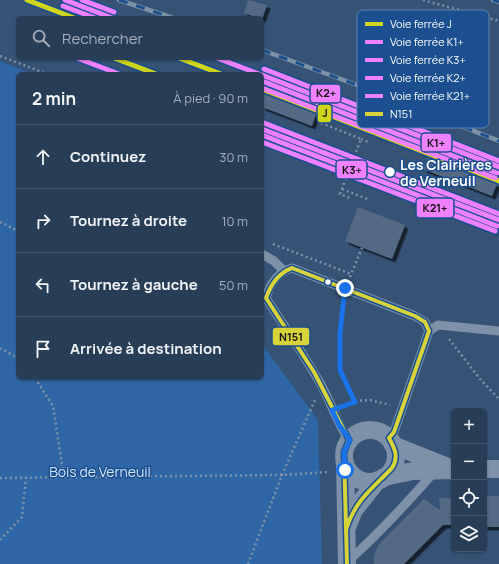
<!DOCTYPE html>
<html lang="fr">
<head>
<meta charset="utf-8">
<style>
	body { margin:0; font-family:Manrope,sans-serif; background:#344961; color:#f1f3f6 }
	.controls { position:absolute; right:12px; bottom:12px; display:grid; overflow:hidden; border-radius:6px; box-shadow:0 1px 3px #0004 }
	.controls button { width:36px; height:36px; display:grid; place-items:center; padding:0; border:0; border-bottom:1px solid #44576d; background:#283e57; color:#f1f3f6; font:20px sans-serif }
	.stop { position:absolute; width:12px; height:12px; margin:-9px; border:3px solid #1a73e8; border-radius:50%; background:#fff }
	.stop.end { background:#1a73e8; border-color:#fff; box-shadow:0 1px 4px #0008 }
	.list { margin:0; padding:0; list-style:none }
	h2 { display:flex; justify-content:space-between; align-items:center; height:52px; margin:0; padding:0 16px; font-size:17px }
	h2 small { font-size:13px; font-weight:400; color:#a5aeba }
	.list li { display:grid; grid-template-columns:26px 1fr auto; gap:12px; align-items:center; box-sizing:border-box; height:64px; padding:0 16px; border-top:1px solid #44576d }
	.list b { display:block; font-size:15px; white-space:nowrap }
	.list em { font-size:13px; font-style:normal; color:#a5aeba }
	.icon { flex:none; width:22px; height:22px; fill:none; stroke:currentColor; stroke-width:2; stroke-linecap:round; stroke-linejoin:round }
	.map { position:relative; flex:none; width:499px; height:564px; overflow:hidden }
	.search { position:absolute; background:#283e57; box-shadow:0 1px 3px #0004; left:16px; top:16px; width:248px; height:44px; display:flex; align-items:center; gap:10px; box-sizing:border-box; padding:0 14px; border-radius:6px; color:#a5aeba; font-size:15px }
	.panel { position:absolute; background:#283e57; box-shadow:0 1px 3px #0004; left:16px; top:72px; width:248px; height:308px; border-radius:6px }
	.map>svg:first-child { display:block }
	.green { fill:#2f66a5 }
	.building { fill:#526984; filter:url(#shadow) }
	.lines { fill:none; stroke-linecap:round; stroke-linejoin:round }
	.path { stroke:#7d92a8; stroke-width:2.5; stroke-dasharray:2 3; stroke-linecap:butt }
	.lane { stroke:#7d92a8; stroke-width:9 }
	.street { stroke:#7d92a8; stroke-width:18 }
	.rail-casing { stroke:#7e92a7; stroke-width:4.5 }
	.rail { stroke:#1b4f8f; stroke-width:3; stroke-dasharray:9; stroke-linecap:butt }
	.bus-1-casing { stroke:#1b4f8f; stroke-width:7 }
	.bus-1 { stroke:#d8d33b; stroke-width:4 }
	.rail-1-casing { stroke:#1b4f8f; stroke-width:8 }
	.rail-2-casing { stroke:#1b4f8f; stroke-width:8 }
	.rail-3-casing { stroke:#1b4f8f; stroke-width:8 }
	.rail-4-casing { stroke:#1b4f8f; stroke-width:8 }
	.rail-5-casing { stroke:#1b4f8f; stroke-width:8 }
	.rail-1 { stroke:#d1d61a; stroke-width:5 }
	.rail-2 { stroke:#ef82fc; stroke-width:5 }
	.rail-3 { stroke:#ef82fc; stroke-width:5 }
	.rail-4 { stroke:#ef82fc; stroke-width:5 }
	.rail-5 { stroke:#ef82fc; stroke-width:5 }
	.route { stroke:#1a73e8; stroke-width:5 }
	.stop-dot { fill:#fff; stroke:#1b4f8f; stroke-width:1.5 }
	.labels { text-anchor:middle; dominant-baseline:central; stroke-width:3; stroke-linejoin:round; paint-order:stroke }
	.stop-label { font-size:14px; font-weight:bold; fill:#fff; stroke:#1b4f8f; text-anchor:start }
	.park-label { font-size:14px; fill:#cfe3fa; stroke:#1b4f8f }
	.key { fill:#1b4f8f; stroke:#5f84b1; stroke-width:1 }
	.key-label { font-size:11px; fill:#fff }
	.line-badge { stroke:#1b4f8f; stroke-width:1.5 }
	.pale-badge-label { font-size:11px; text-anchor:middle; font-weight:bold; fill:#111 }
</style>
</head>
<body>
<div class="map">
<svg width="499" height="564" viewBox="0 0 499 564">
	<defs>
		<filter id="shadow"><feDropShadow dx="3.5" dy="3.5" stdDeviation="0" flood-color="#0009"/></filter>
	</defs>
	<rect width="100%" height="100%" fill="#365274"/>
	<path class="green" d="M0,61L33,74H18V378H262V344L318,420L322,564H0Z"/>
	<path class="building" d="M248,0L267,5L262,19L244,13Z
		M262,93L316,114L312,126L262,107Z
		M428,156L497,184L492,196L423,169Z
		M358,207L405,225L392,259L345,241Z
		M484,496H499V527H484Z
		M439,498H454V525H443L404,564H374V556L379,544L424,499L440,510Z"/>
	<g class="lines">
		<path class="path" d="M423,0L499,21
			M0,56L47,74
			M321,123L361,139L340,194L352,199
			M361,139L368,142
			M342,189L370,200
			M0,222L18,231
			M273,244L351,274
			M350,277L362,248
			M449,339L480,379L499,399
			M0,348L18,358
			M35,378L53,406L64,478
			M355,401L370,400L390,405
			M343,406L355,401L340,370V333L344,301
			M0,478L282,475L328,472
			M0,540L22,517L26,478
			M248,564L282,475L315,400"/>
		<path class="lane" d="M262,254L274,261L284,271
			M429,331L438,325L499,331
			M349,440C336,421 331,402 320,383C303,353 284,326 266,298C270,284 278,272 292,268L415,316L425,322L429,331L394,432L389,438
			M348,561C379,534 407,503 435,471"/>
		<path class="street" d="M344 456a26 26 0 1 1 52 0a26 26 0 1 1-52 0Z
			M393,445L448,467
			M345,462L347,564
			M484,469H499
			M384,477L413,471L454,470
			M347,527L354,510L378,480"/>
		<defs>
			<path id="rail" d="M119,0L173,18
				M493,0L499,2
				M262,50L365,88L499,141"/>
		</defs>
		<use href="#rail" class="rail-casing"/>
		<use href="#rail" class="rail"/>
		<defs>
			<path id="bus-1" d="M349,440L314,372L266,298C271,284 278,273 292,268L415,316L425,322L429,331L394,432L389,438
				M346,530C355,500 372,489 392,468C399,457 395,449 389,438
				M347,564L344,452L349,440"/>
		</defs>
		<use href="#bus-1" class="bus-1-casing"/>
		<use href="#bus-1" class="bus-1"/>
		<defs>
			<path id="rail-1" d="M27,0L74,18
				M114,58L156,74
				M179,58L221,74
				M262,89L499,181"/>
			<path id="rail-2" d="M65,0L112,18
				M77,58L119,74
				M217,58L259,74
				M262,75L499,167
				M262,129L499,220"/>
			<path id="rail-3" d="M63,6L95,18
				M262,81L497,173
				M262,135L497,226"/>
			<path id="rail-4" d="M82,0L114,12
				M264,69L499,161
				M264,123L499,214"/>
			<path id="rail-5" d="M262,88L495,178
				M262,142L495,231"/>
		</defs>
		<use href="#rail-1" class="rail-1-casing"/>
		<use href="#rail-2" class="rail-2-casing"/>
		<use href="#rail-3" class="rail-3-casing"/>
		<use href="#rail-4" class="rail-4-casing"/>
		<use href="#rail-5" class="rail-5-casing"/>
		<use href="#rail-1" class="rail-1"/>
		<use href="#rail-2" class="rail-2"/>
		<use href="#rail-3" class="rail-3"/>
		<use href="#rail-4" class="rail-4"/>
		<use href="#rail-5" class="rail-5"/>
	</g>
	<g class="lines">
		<path class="route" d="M345,470L344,452L350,440L339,425L332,410L355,402L340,370V333L345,288"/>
	</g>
	<g class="stop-dot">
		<circle cx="390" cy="172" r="5.5"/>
		<circle cx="328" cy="282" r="3.5"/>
	</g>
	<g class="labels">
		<g class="stop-label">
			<text x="400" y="164">Les Clairières<tspan x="400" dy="16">de Verneuil</tspan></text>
		</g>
		<g class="park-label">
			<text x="100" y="471">Bois de Verneuil</text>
		</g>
	</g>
	<rect x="357" y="10" width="132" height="118" rx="6" class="key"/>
	<rect x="365" y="22" width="18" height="4" fill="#d1d61a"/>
	<rect x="365" y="40" width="18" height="4" fill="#ef82fc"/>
	<rect x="365" y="58" width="18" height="4" fill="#ef82fc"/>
	<rect x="365" y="76" width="18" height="4" fill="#ef82fc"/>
	<rect x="365" y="94" width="18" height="4" fill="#ef82fc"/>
	<rect x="365" y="112" width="18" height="4" fill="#d8d33b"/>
	<g class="key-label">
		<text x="390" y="28">Voie ferrée J</text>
		<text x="390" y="46">Voie ferrée K1+</text>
		<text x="390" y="64">Voie ferrée K3+</text>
		<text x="390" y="82">Voie ferrée K2+</text>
		<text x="390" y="100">Voie ferrée K21+</text>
		<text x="390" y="118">N151</text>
	</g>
	<g class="line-badge">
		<rect x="310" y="84" width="31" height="19" rx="4" fill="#ef82fc"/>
		<rect x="317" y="104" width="15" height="19" rx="4" fill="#d1d61a"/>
		<rect x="421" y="133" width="31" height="19" rx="4" fill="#ef82fc"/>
		<rect x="336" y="160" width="31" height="19" rx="4" fill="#ef82fc"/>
		<rect x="416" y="198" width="38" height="20" rx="4" fill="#ef82fc"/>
		<rect x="272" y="327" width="38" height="19" rx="4" fill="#d8d33b"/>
	</g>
	<g class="pale-badge-label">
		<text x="326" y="97">K2+</text>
		<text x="325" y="117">J</text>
		<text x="436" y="147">K1+</text>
		<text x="352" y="174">K3+</text>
		<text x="435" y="212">K21+</text>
		<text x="291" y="341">N151</text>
	</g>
</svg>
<div class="controls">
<button>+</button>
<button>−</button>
<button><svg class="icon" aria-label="locate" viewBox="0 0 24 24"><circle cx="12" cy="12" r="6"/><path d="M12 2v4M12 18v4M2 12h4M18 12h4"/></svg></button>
<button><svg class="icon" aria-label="layers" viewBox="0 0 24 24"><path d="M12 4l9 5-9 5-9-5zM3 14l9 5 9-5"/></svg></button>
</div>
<div class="stop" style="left:345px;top:470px"></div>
<div class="stop end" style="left:345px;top:288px"></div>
<div class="search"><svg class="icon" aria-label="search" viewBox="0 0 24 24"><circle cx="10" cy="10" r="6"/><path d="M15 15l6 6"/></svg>Rechercher</div>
<section class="panel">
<h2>2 min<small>À pied · 90 m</small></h2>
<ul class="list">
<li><svg class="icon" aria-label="ahead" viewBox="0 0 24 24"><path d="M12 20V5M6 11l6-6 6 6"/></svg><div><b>Continuez</b></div><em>30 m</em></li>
<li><svg class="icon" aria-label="right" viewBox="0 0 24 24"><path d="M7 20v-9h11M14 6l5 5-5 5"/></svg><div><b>Tournez à droite</b></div><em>10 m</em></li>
<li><svg class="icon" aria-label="left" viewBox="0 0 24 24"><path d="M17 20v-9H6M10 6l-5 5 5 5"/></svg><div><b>Tournez à gauche</b></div><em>50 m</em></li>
<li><svg class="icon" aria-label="arrive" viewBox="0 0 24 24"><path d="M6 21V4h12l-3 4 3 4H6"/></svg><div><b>Arrivée à destination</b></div></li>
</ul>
</section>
</div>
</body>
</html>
